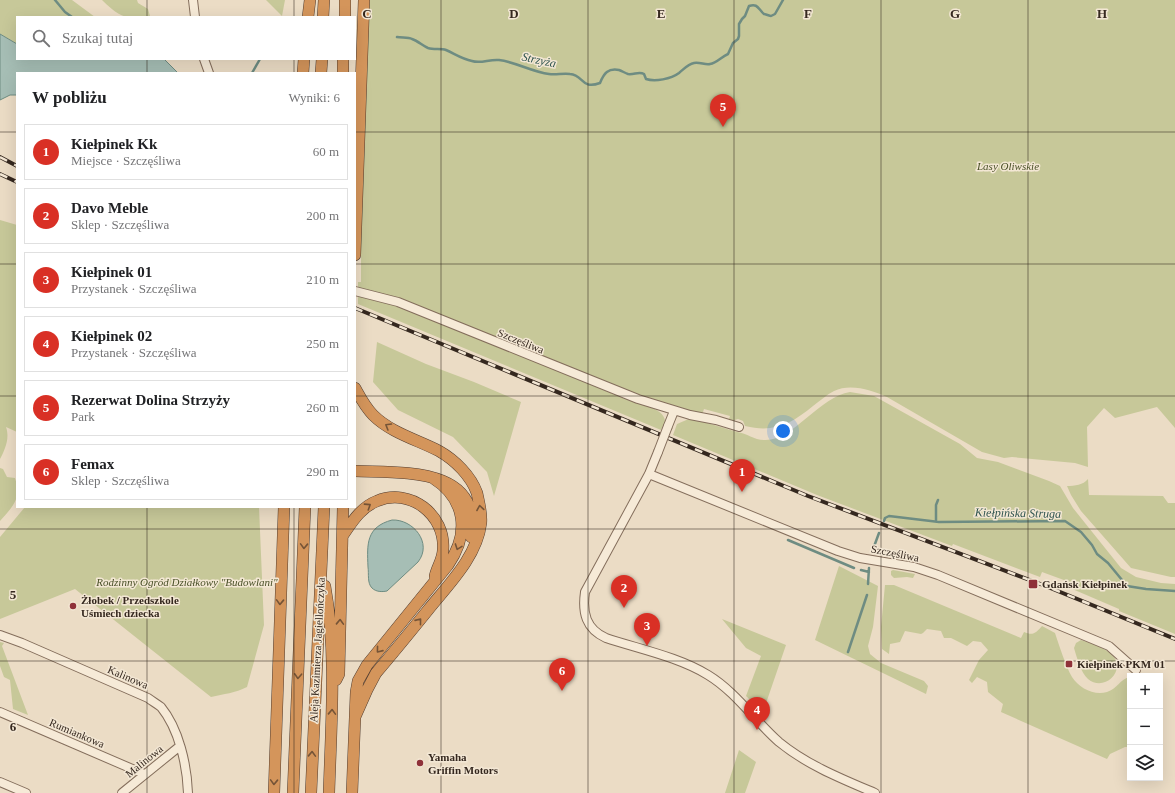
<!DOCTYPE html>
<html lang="pl">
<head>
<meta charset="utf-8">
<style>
	body { margin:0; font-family:Georgia,serif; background:#f6f6f6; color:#202124 }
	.controls { position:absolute; right:12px; bottom:12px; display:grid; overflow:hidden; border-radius:0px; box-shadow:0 4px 16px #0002 }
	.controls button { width:36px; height:36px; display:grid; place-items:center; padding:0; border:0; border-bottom:1px solid #e0e0e0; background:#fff; color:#202124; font:20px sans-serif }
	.you { position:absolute; left:783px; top:431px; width:14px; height:14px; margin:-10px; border:3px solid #fff; border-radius:50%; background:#1a73e8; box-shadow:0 0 0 6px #1a73e833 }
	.badge { display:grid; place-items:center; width:26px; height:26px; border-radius:50%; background:#d93025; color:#fff; font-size:13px; font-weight:700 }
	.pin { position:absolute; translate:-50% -33px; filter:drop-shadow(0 1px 2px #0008) }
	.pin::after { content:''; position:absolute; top:21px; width:14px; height:12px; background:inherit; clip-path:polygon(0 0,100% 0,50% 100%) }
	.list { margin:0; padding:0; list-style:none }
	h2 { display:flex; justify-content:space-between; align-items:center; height:52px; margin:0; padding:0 16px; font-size:17px }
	h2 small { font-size:13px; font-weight:400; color:#757577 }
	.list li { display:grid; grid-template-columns:26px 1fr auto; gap:12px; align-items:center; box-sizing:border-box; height:56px; margin:0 8px 8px; padding:0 8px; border:1px solid #e0e0e0; border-radius:0px }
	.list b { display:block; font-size:15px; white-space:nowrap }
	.list p { margin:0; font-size:13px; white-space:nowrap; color:#757577 }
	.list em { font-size:13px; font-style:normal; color:#757577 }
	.icon { flex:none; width:22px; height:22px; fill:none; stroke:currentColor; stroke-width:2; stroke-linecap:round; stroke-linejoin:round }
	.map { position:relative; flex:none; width:1175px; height:793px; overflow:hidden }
	.search { position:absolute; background:#fff; box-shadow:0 4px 16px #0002; left:16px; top:16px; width:340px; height:44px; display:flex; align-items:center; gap:10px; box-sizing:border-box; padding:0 14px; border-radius:0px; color:#757577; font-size:15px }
	.panel { position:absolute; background:#fff; box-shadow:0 4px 16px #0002; left:16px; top:72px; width:340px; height:436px; border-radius:0px }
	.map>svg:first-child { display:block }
	.green { fill:#c7c899 }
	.water { fill:#a6beb5; stroke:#6e8c82 }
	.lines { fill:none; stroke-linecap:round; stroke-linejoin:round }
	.stream { stroke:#6e8c82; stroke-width:2.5 }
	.minor-casing { stroke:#846e5c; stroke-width:10 }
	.highway-casing { stroke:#523d30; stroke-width:12 }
	.minor { stroke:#f6ead7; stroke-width:8 }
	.highway { stroke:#d4955b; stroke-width:11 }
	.rail-casing { stroke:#35281f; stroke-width:4 }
	.rail { stroke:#f3e7d4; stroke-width:2.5; stroke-dasharray:8; stroke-linecap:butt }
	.minor-bridge-casing { stroke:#846e5c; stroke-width:10; stroke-linecap:butt }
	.minor-bridge { stroke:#f6ead7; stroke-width:8 }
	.oneway { stroke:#755437 }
	.grid { fill:none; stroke:#35281f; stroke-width:1; stroke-opacity:0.55 }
	.poi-dot { fill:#8f3139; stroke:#f3e7d4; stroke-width:1.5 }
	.labels { text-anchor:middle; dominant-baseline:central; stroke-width:3; stroke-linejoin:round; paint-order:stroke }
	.park-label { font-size:11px; font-style:italic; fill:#495027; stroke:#f3e7d4 }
	.street-label { font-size:11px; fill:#35281f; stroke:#f3e7d4 }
	.poi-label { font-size:11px; font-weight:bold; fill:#35281f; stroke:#f3e7d4; text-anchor:start }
	.water-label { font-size:12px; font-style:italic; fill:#2f544f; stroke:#f3e7d4 }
	.grid-label { font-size:13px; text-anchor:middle; font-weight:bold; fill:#35281f; stroke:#f3e7d4; stroke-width:3; stroke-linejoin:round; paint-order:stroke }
</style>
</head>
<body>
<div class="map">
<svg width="1175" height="793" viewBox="0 0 1175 793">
	<rect width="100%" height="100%" fill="#ebdcc5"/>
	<path class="green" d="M0,0H72L95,17H17V44L0,34Z
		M102,0H137L138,3L148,9L150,16C127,21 118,16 102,0Z
		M266,0H285L282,16Z
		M368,0H1175V428L1157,407L1115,418L1104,408L1087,427L1088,467L1075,463L1012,457L1004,458L982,452L887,397C872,390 850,383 834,391C826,395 820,401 813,406C791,424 774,433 745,426L743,421L738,419L728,422L730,416L704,409L702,415L621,390L409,302L358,290V282H361V234Z
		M0,220L17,225V432L6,427C10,438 5,450 0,459Z
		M358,296L402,307L623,398C633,401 665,408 665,421C665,424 662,427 661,430L358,304Z
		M377,342L426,364L474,382L521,402L494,496L487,472L453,437L398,410L373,382Z
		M850,392L874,396L960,444L977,458L998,462L1049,481L1060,486L1073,508L1121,568L1136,577L1161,583L1175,584V634L1119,611V609L1070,588L1072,583L1042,572L1040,577L953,544L952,546L817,495L673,435L677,424L691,418L737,432C747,433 754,440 764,440C792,442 820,396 850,392Z
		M0,468L3,469L7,477L15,478C22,499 13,506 0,521Z
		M1088,479L1089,495L1163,496L1168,503H1175V577H1171L1131,568L1081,511L1071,495L1067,486C1075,486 1083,485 1088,479Z
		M25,507H259L264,625L247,687C235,693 224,694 211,697L75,589L0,619V537Z
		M839,566L878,586L873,627L868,646L870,654L881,663L924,681L928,686L926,694L815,640Z
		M893,570L915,574L913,578L907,577L894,578L891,575V571Z
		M885,585H894L1021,638L1024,632C1033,636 1036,633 1042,626L1055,633C1059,645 1066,667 1072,677C1079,688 1094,696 1107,692C1117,689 1120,679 1130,677V747H1125L1110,754L1107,759L1001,712L1003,704L988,692L987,682L977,677L972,683L969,680L979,660L988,650L981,642L973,641L967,646L951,638H944L941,631L927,629L923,633L921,634L905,631L900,642L890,644L889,654L882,649L881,627Z
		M722,619L786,645L763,712L746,696L761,656L746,648Z
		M1081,640C1091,643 1107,648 1114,657C1125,673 1103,692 1088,679C1081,673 1077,658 1074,648L1076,643Z
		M0,642L4,643L2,646L28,715L13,709L10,680L4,677L0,666Z
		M739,750L756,762L745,793H725Z"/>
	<path class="water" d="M0,34L17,44V59H164L178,73H17V95H10L0,100Z
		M392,520C413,519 433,543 418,562L387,591C382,592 376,592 372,588C367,583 369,574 368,567C367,544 366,527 392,520Z"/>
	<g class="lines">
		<path class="stream" d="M55,0L65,12L72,17
			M397,37C402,38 408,37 412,39C418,41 423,46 428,48C434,50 441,48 446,50C455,54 462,59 472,61C481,64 489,59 499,60C516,62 532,72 549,74C556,75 563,73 570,74C584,75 581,90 600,83C604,73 608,68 619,70C622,71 625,73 628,74C634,75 639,71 644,74L646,79C655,82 671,79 679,73C684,69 688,64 694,63C700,62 705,65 710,64C717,63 721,57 728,54L733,43L738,39L739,36V24L742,19L745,16L749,6C758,3 758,9 764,14C765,14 770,16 771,16L775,14L783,0
			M252,73L260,59
			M884,521L885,518L889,516L939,522L1065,521L1081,532L1092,545L1097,554L1108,563L1127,586L1146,589L1175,591
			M936,521V505L938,500
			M788,540L854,568
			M872,552L879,533
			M861,570L869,572
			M868,584L869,568
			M848,652L867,595"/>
		<defs>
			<path id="minor" d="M193,0L195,17
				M204,59L209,73
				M355,291L398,302L638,399L690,415L716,420L739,427
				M668,426L674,411
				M658,452L649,474L585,592C582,613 586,629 606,638C639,649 679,657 708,675C736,692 755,721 779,742C807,765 842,779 875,793
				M649,474L838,551L860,558L914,567L938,575L1109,646L1136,670
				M0,635L22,643L148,698C152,701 157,704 161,707C179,729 187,765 188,793
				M0,712L144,774
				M0,782L26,793
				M122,793L180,746"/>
			<path id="highway" d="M308,17L310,0
				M323,17L324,0
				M345,17V0
				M303,73L304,59
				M321,73L322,59
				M343,73V59
				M355,255L364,0
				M355,388C360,397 365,407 373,415C391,433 418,440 439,451C455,460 471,476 477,493C479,503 482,513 481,523C477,557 448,585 428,610C411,631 394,652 376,673L367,690L355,717
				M355,471C402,473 482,466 471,537
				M343,535C352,522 361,507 377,501C410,487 446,515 443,550C443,559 437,567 435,576
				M325,586C337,652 331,726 329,793
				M336,680L339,674L343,507
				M274,793L284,507
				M293,793L305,507
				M311,793L324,507
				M352,793L356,692L358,681L367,665L448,565C470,533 466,499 433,478"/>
		</defs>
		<use href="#minor" class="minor-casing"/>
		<use href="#highway" class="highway-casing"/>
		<use href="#minor" class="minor"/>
		<use href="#highway" class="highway"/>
		<defs>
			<path id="rail" d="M0,157L17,166
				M0,174L17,182
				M355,308L808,496L1043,585L1175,639"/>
		</defs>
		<use href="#rail" class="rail-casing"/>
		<use href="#rail" class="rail"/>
		<defs>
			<path id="minor-bridge" d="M658,452L668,426"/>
		</defs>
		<use href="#minor-bridge" class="minor-bridge-casing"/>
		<use href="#minor-bridge" class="minor-bridge"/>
	</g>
	<defs><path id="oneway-chevron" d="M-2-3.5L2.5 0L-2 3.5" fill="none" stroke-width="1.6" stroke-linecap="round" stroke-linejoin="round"/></defs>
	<g class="oneway">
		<use href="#oneway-chevron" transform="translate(388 426) rotate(-149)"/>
		<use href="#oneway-chevron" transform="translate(368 506) rotate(-33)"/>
		<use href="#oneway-chevron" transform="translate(480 508) rotate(-99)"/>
		<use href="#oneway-chevron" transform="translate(304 546) rotate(92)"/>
		<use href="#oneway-chevron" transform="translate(458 547) rotate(110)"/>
		<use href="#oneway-chevron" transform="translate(280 602) rotate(92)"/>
		<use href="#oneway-chevron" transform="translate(419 621) rotate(-51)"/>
		<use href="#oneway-chevron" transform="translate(340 622) rotate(-88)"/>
		<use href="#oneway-chevron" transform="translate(379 650) rotate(129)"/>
		<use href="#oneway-chevron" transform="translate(298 676) rotate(93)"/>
		<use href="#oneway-chevron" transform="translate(332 712) rotate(-88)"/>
		<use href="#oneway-chevron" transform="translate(312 754) rotate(-88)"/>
		<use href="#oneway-chevron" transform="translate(274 782) rotate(92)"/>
	</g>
	<path class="grid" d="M147,0V17M294,0V17M441,0V793M588,0V793M734,0V793M881,0V793M1028,0V793M147,59V73M294,59V73M0,132H17M355,132H1175M0,264H17M355,264H1175M0,396H17M355,396H1175M147,507V793M294,507V793M0,529H1175M0,661H1175"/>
	<g class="poi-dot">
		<rect x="1028" y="579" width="10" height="10" rx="2"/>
		<circle cx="73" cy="606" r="4"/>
		<rect x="1065" y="660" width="8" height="8" rx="2"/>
		<circle cx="420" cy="763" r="4"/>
	</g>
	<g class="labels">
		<g class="park-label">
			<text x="1008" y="166">Lasy Oliwskie</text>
			<text x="187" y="582">Rodzinny Ogród Działkowy "Budowlani"</text>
		</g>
		<g class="street-label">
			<text transform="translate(521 341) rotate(22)">Szczęśliwa</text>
			<text transform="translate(895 553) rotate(11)">Szczęśliwa</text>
			<text transform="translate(317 650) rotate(-87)">Aleja Kazimierza Jagiellończyka</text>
			<text transform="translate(128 677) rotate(23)">Kalinowa</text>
			<text transform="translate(77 733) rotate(23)">Rumiankowa</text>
			<text transform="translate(144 761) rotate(-39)">Malinowa</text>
		</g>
		<g class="poi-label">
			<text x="1042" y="584">Gdańsk Kiełpinek</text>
			<text x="81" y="600">Żłobek / Przedszkole<tspan x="81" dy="13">Uśmiech dziecka</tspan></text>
			<text x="1077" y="664">Kiełpinek PKM 01</text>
			<text x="428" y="757">Yamaha<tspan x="428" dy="13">Griffin Motors</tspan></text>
		</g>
		<g class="water-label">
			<text transform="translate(539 60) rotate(12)">Strzyża</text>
			<text transform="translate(1018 513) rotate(1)">Kiełpińska Struga</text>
		</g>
	</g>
	<g class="grid-label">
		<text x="367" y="18">C</text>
		<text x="514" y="18">D</text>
		<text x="661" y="18">E</text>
		<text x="808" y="18">F</text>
		<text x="955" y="18">G</text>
		<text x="1102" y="18">H</text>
		<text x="13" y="599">5</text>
		<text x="13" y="731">6</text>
	</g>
</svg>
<div class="controls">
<button>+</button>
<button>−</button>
<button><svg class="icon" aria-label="layers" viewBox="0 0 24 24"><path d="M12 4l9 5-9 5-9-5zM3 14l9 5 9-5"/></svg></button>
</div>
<div class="you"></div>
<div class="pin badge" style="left:742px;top:492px">1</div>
<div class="pin badge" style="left:624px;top:608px">2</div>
<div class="pin badge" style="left:647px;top:646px">3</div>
<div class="pin badge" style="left:757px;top:730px">4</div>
<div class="pin badge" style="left:723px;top:127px">5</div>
<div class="pin badge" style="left:562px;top:691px">6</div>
<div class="search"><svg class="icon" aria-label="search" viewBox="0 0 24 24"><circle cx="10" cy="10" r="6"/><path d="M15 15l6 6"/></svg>Szukaj tutaj</div>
<section class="panel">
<h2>W pobliżu<small>Wyniki: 6</small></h2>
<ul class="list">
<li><span class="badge">1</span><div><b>Kiełpinek Kk</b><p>Miejsce · Szczęśliwa</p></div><em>60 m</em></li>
<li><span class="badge">2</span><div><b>Davo Meble</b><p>Sklep · Szczęśliwa</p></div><em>200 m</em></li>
<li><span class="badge">3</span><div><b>Kiełpinek 01</b><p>Przystanek · Szczęśliwa</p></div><em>210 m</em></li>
<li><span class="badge">4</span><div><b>Kiełpinek 02</b><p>Przystanek · Szczęśliwa</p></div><em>250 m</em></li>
<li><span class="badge">5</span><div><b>Rezerwat Dolina Strzyży</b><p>Park</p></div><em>260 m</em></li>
<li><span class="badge">6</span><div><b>Femax</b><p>Sklep · Szczęśliwa</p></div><em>290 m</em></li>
</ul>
</section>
</div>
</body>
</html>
